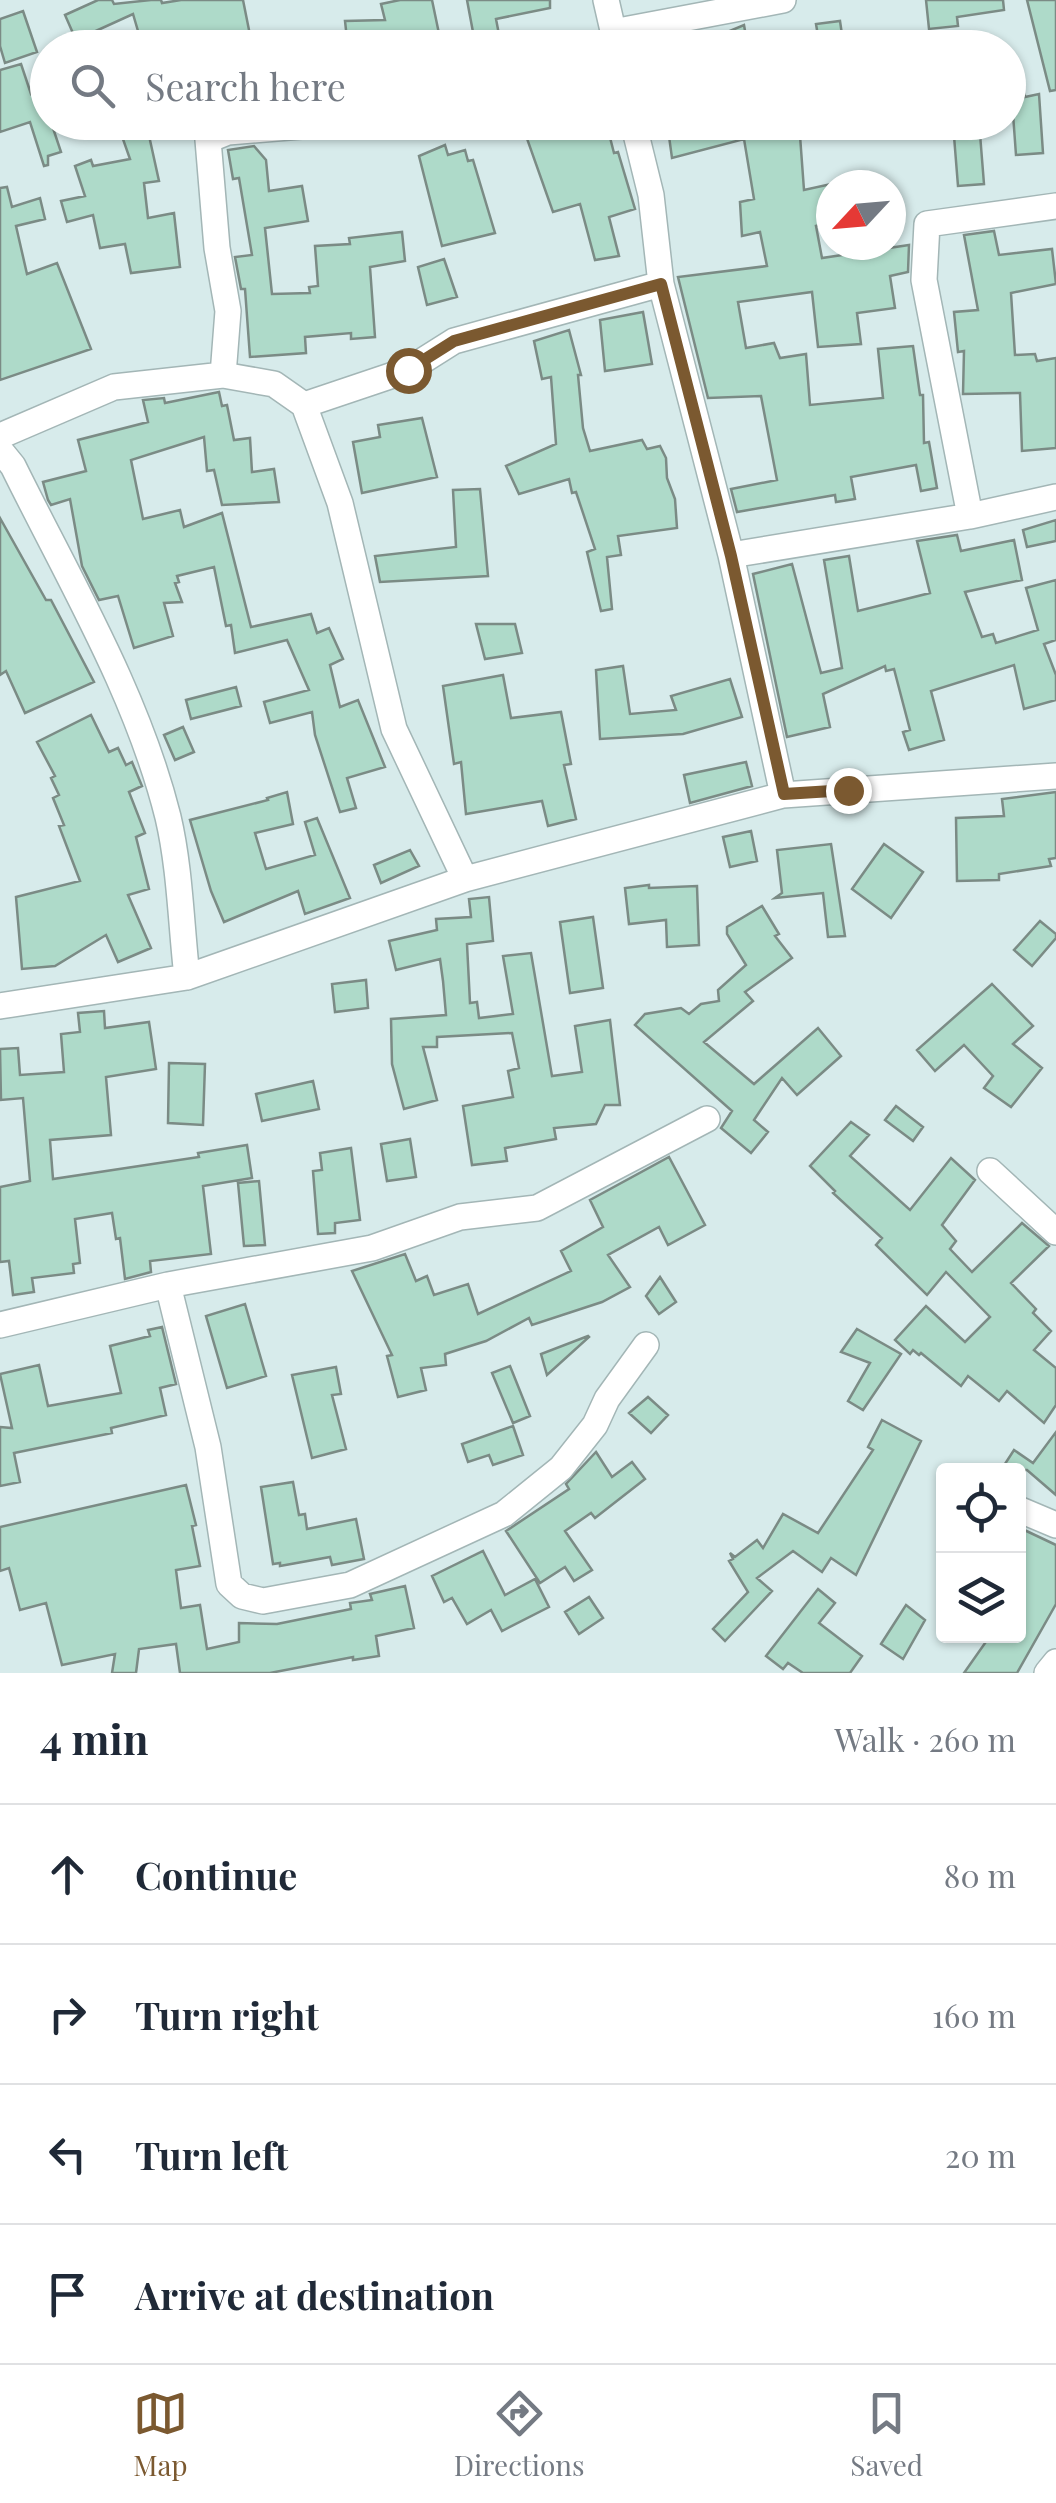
<!DOCTYPE html>
<html lang="en">
<head>
<meta charset="utf-8">
<style>
	body { margin:0; font-family:"Playfair Display",serif; background:#f2f2f3; color:#1f2937 }
	.controls { position:absolute; right:30px; bottom:30px; display:grid; overflow:hidden; border-radius:10px; box-shadow:0 2px 8px #0004 }
	.controls button { width:90px; height:90px; display:grid; place-items:center; padding:0; border:0; border-bottom:2px solid #e0e1e3; background:#fff; color:#1f2937; font:50px sans-serif }
	.compass { position:absolute; left:816px; top:170px; width:90px; height:90px; border-radius:50%; background:#fff; box-shadow:0 2px 8px #0004; rotate:244deg }
	.stop { position:absolute; width:30px; height:30px; margin:-22px; border:8px solid #7b5930; border-radius:50%; background:#fff }
	.stop.end { background:#7b5930; border-color:#fff; box-shadow:0 2px 10px #0008 }
	.list { margin:0; padding:0; list-style:none }
	h2 { display:flex; justify-content:space-between; align-items:center; height:130px; margin:0; padding:0 40px; font-size:42px }
	h2 small { font-size:32px; font-weight:400; color:#747a83 }
	.list li { display:grid; grid-template-columns:65px 1fr auto; gap:30px; align-items:center; box-sizing:border-box; height:140px; padding:0 40px; border-top:2px solid #e0e1e3 }
	.list b { display:block; font-size:38px; white-space:nowrap }
	.list em { font-size:32px; font-style:normal; color:#747a83 }
	.icon { flex:none; width:55px; height:55px; fill:none; stroke:currentColor; stroke-width:2; stroke-linecap:round; stroke-linejoin:round }
	.map { position:relative; flex:none; width:1056px; height:1673px; overflow:hidden }
	.search { position:absolute; background:#fff; box-shadow:0 2px 8px #0004; left:30px; right:30px; top:30px; height:110px; display:flex; align-items:center; gap:25px; box-sizing:border-box; padding:0 35px; border-radius:55px; color:#747a83; font-size:38px }
	.sheet { height:690px; background:#fff }
	nav { display:flex; justify-content:space-around; align-items:center; box-sizing:border-box; height:140px; border-top:2px solid #e0e1e3; background:#fff; font-size:28px; color:#747a83 }
	nav a { display:grid; justify-items:center; gap:5px }
	nav .on { color:#7b5930 }
	.map>svg:first-child { display:block }
	.building { fill:#aedac9; stroke:#7b8b85; stroke-width:2.5 }
	.lines { fill:none; stroke-linecap:round; stroke-linejoin:round }
	.minor-casing { stroke:#a3b6b6; stroke-width:28 }
	.minor { stroke:#fff; stroke-width:25 }
	.route { stroke:#7b5930; stroke-width:12 }
</style>
</head>
<body>
<div class="map">
<svg width="1056" height="1673" viewBox="0 0 1056 1673">
	<rect width="100%" height="100%" fill="#d7ebeb"/>
	<path class="building" d="M98,0H112L114,4L151,0H161L162,3L181,0H243L249,30L199,41L201,48H143L133,14L76,40L65,15Z
		M400,0H432L442,48H348L345,21L385,20L381,4Z
		M467,0H550V8L496,19L501,45L476,48Z
		M926,0H1003L1004,10L957,17L958,26L929,29Z
		M1027,0H1056V90L1050,91Z
		M23,11L37,52L5,63L0,46V19Z
		M840,21L844,48H820L816,24Z
		M744,25L748,48H691V47Z
		M1012,56L1025,97L1039,94L1043,153L1016,155L1013,114H1008V57Z
		M21,64L31,94L48,86V122H51L61,152L48,156V165L44,166L30,122L0,132V70Z
		M117,122H146L159,181L144,183L148,218L174,213L180,267L131,273L125,244L100,248L93,215L67,222L61,201L85,196L75,166L91,160L93,166L130,159Z
		M570,122H606L614,153L618,152L635,209L609,217L619,256L595,260L580,204L553,212L525,133Z
		M667,122H799L804,190L831,184V222L816,226L822,258L909,245L908,272L890,276L895,308L857,313L861,344L818,347L812,292L738,302L746,348L774,343L780,358L806,354L810,405L883,398L878,349L913,346L920,395H923L924,443L929,442L937,488L921,491L916,465L851,477L855,499L836,502L835,495L737,512L731,489L777,480L761,396L708,398L678,277L767,266L760,232L742,236L740,202L754,199L744,139L672,158Z
		M980,134L984,184L958,186L954,136Z
		M445,145L448,155L465,150L468,161L473,160L495,233L442,246L419,156Z
		M254,146L266,160L269,191L302,186L308,221L265,228L272,294L310,293L309,287L318,286L315,246L350,244L349,238L402,232L405,261L370,267L375,337L351,339V333L305,337L306,353L250,357L245,289H241L235,257L252,255L239,178L233,179L228,150Z
		M7,187L12,207L40,198L45,219L16,226L27,274L57,263L91,349L0,380V188Z
		M994,231L999,255L1052,249L1056,284L1011,293L1015,355L1035,354L1037,361L1056,358V448L1022,451L1020,393L963,394L964,351L958,352L954,312L978,310L964,235Z
		M444,259L457,297L427,305L418,267Z
		M643,312L652,364L605,371L600,320Z
		M569,330L581,375H578L583,428L590,451L642,440L647,449L660,446L666,458L667,478L675,499L677,528L618,536L621,555L607,557L612,609L601,611L587,552L595,549L576,492L572,493L569,479L519,494L506,466L556,444L551,377L542,379L534,341Z
		M219,392L222,406L227,405L234,440L250,438L252,472L274,469L279,502L222,505L214,470L207,471L204,437L131,460L143,519L180,510L184,527L222,513L251,627L311,614L317,633L329,628L343,659L330,665L340,707L358,700L385,767L347,778L356,808L340,812L315,735L312,712L270,723L264,702L309,690L287,640L235,653L231,625L226,626L214,567L177,576L179,582L175,583L182,602L164,603L173,636L134,648L118,596L99,600L82,566L70,499L51,505L48,500L43,482L86,471L78,440L148,422L143,400L164,398L165,403Z
		M422,418L437,477L362,493L353,442L380,437L378,425Z
		M480,489L488,576L380,582L375,556L456,547L453,490Z
		M0,518L46,600H51L94,682L25,713L6,671L0,675Z
		M1056,520V541L1027,547L1023,530Z
		M957,535L961,551L1014,540L1022,580L965,592L982,637L993,634L996,643L1038,630L1026,588L1056,580V640L1044,644L1056,675V700L1024,709L1014,665L931,691L944,740L909,750L903,732L910,730L894,669L886,671L885,666L823,694L830,727L787,737L753,574L792,564L821,673L842,668L824,560L849,556L858,611L930,593L917,541Z
		M476,624H515L522,653L485,659Z
		M623,666L630,714L676,710L671,696L730,679L742,717L683,734L600,739L596,670Z
		M503,675L511,718L561,712L571,764L564,765L576,819L548,826L542,801L466,814L461,762L454,764L443,686Z
		M236,687L241,706L191,719L186,700Z
		M91,715L109,752L118,748L126,765L132,762L142,786L129,792L145,833L136,837L149,889L128,895L151,948L118,962L106,935L55,966L22,969L16,897L80,881L59,826L64,825L53,798L59,795L51,778L55,776L37,742Z
		M183,727L194,752L175,760L164,735Z
		M746,762L752,786L690,803L684,775Z
		M287,792L293,824L255,833L266,869L315,855L305,822L317,818L350,898L305,914L298,891L224,922L211,891L190,820L268,800L267,798Z
		M1056,792V858L1049,859L1051,866L999,874V880L957,881L956,818L1004,816L1002,799Z
		M751,831L757,861L730,867L723,837Z
		M831,844L845,936L828,937L823,893L775,898L782,893L777,850Z
		M884,844L923,872L891,918L852,889Z
		M410,850L419,866L381,883L374,865Z
		M649,885V888L697,886L699,945L667,947L666,920L629,924L625,888Z
		M489,897L493,941L467,944L470,1003L477,1002L479,1018L513,1014L503,956L531,953L552,1076L582,1072L575,1026L610,1020L620,1105H605L596,1124L554,1128L556,1139L505,1148L507,1161L472,1165L463,1106L513,1097L508,1071L519,1068L512,1033L437,1037V1047H423L437,1100L404,1109L392,1064L391,1019L446,1015L443,981L440,959L396,970L389,941L437,930L436,919L471,917L469,899Z
		M762,906L779,934L775,936L792,958L745,992L753,1001L704,1042L754,1084L818,1028L841,1056L797,1095L782,1078L754,1120L768,1132L751,1153L721,1128L732,1111L635,1025L645,1014L681,1008L689,1014L701,1004L719,1001L718,990L746,965L727,934V927Z
		M593,917L603,988L570,993L560,922Z
		M1040,921L1056,934V938L1032,966L1014,950Z
		M366,980L368,1008L335,1012L332,984Z
		M992,984L1033,1026L1013,1044L1042,1068L1011,1107L984,1088L993,1076L964,1045L935,1071L917,1050Z
		M104,1011L105,1028L149,1022L156,1069L106,1077L111,1135L50,1140L53,1179L199,1157L198,1153L247,1145L252,1178L203,1186L211,1254L150,1261L151,1272L125,1279L120,1238L116,1239L112,1213L75,1219L80,1263L73,1264L74,1273L32,1278L34,1292L13,1295L9,1261L0,1262V1187L30,1181L23,1098L1,1100L0,1049L18,1048L20,1075L64,1072L61,1034L80,1032L78,1013Z
		M169,1063L205,1064L203,1125L168,1123Z
		M313,1081L319,1109L262,1121L256,1094Z
		M896,1106L923,1127L913,1141L885,1120Z
		M851,1122L869,1135L850,1156L910,1210L951,1158L975,1180L942,1225L956,1241L950,1249L972,1272L1022,1223L1049,1246L1011,1283L1036,1309L1033,1313L1051,1331L1034,1350L1056,1368V1405L1044,1423L1007,1391L999,1401L968,1376L961,1386L921,1353L919,1355L913,1350L910,1354L895,1340L926,1306L965,1342L990,1317L946,1272L927,1295L876,1245L882,1238L833,1193L835,1191L810,1166Z
		M410,1139L416,1177L387,1181L381,1144Z
		M351,1148L360,1220L335,1223V1233L318,1234L313,1171L322,1170L320,1153Z
		M669,1157L705,1225L668,1245L659,1227L608,1255L630,1287L602,1302L532,1325L529,1318L486,1341L445,1354L446,1365L421,1368L426,1390L398,1397L387,1356L392,1355L352,1271L405,1254L416,1281L427,1276L434,1295L468,1284L478,1314L571,1271L561,1251L603,1227L590,1200Z
		M259,1181L265,1245L244,1246L238,1183Z
		M660,1277L676,1302L659,1314L646,1296Z
		M245,1304L266,1376L227,1388L206,1316Z
		M162,1327L176,1384L160,1388L166,1415L111,1428L112,1433L14,1453L20,1482L0,1486V1427L12,1428L0,1374L39,1365L48,1406L121,1393L110,1346L150,1336L148,1330Z
		M857,1329L901,1354L863,1410L848,1401L870,1363L841,1352Z
		M588,1336L589,1337L547,1375L541,1354Z
		M510,1366L530,1416L513,1423L492,1373Z
		M336,1367L341,1394L332,1395L346,1449L312,1458L292,1375Z
		M648,1397L668,1415L651,1433L629,1413Z
		M882,1420L921,1441L856,1575L831,1558L822,1572L793,1551L757,1578L772,1591L725,1641L713,1629L748,1592L729,1561L733,1559L730,1553L735,1557L757,1540L763,1548L783,1514L818,1533L873,1450L868,1447Z
		M513,1426L523,1455L493,1465L489,1455L468,1462L462,1444Z
		M1056,1432V1495L1027,1470H1001L1014,1450L1033,1463Z
		M596,1452L612,1477L632,1462L645,1479L595,1518L591,1513L565,1531L592,1570L574,1581L565,1567L540,1583L506,1531L569,1489L566,1484Z
		M293,1482L299,1515L305,1514L307,1529L356,1519L364,1559L332,1565L330,1557L280,1566V1563L273,1564L261,1487Z
		M186,1485L196,1525L192,1526L200,1566L176,1570L181,1608L200,1605L207,1649L239,1642V1623L277,1624L351,1609L350,1603L372,1600L370,1594L405,1586L414,1628L376,1636L379,1656L353,1660V1657L270,1673H180L176,1644L139,1649L136,1673H112L115,1654L62,1665L46,1603L20,1610L9,1568L0,1571V1527Z
		M1018,1527L1056,1545V1604L1017,1673H964L990,1636H1018Z
		M483,1551L505,1595L535,1579L549,1607L502,1631L491,1610L467,1624L452,1598L444,1602L432,1576Z
		M818,1589L835,1603L819,1623L862,1656L850,1673H803L788,1663L783,1669L766,1656Z
		M589,1597L603,1618L579,1634L565,1612Z
		M906,1605L925,1620L903,1659L881,1644Z"/>
	<g class="lines">
		<defs>
			<path id="minor" d="M606,0L617,48
				M613,32L783,0
				M633,122L651,195L661,284L731,555L783,795
				M223,375L228,311L217,248L208,140L228,132L350,122
				M304,405L408,370L454,341L661,284
				M0,436L114,387L223,375L274,384L304,405L340,503L394,729L465,879
				M0,450L13,466C69,580 137,693 168,817C180,868 181,924 187,977
				M970,516L924,280L927,224L1056,206
				M731,555L970,516L1056,497
				M0,1006L187,977L465,879L783,795L1056,776
				M990,1171L1056,1232
				M168,1285L208,1447L229,1584L242,1596L263,1601L350,1585L504,1514L561,1468L595,1425L607,1399L646,1345
				M0,1325L168,1285L372,1248L460,1217L537,1208L707,1119
				M1018,1509L1056,1525
				M1047,1673L1056,1662"/>
		</defs>
		<use href="#minor" class="minor-casing"/>
		<use href="#minor" class="minor"/>
	</g>
	<g class="lines">
		<path class="route" d="M408,370L454,341L661,284L731,556L784,794L848,790"/>
	</g>
</svg>
<div class="controls">
<button><svg class="icon" aria-label="locate" viewBox="0 0 24 24"><circle cx="12" cy="12" r="6"/><path d="M12 2v4M12 18v4M2 12h4M18 12h4"/></svg></button>
<button><svg class="icon" aria-label="layers" viewBox="0 0 24 24"><path d="M12 4l9 5-9 5-9-5zM3 14l9 5 9-5"/></svg></button>
</div>
<svg class="compass" viewBox="-18 -18 36 36"><path d="M0-13l5 13h-10z" fill="#e53935"/><path d="M0 13l5-13h-10z" fill="#747a83"/></svg>
<div class="stop" style="left:408px;top:370px"></div>
<div class="stop end" style="left:848px;top:790px"></div>
<div class="search"><svg class="icon" aria-label="search" viewBox="0 0 24 24"><circle cx="10" cy="10" r="6"/><path d="M15 15l6 6"/></svg>Search here</div>
</div>
<section class="sheet">
<h2>4 min<small>Walk · 260 m</small></h2>
<ul class="list">
<li><svg class="icon" aria-label="ahead" viewBox="0 0 24 24"><path d="M12 20V5M6 11l6-6 6 6"/></svg><div><b>Continue</b></div><em>80 m</em></li>
<li><svg class="icon" aria-label="right" viewBox="0 0 24 24"><path d="M7 20v-9h11M14 6l5 5-5 5"/></svg><div><b>Turn right</b></div><em>160 m</em></li>
<li><svg class="icon" aria-label="left" viewBox="0 0 24 24"><path d="M17 20v-9H6M10 6l-5 5 5 5"/></svg><div><b>Turn left</b></div><em>20 m</em></li>
<li><svg class="icon" aria-label="arrive" viewBox="0 0 24 24"><path d="M6 21V4h12l-3 4 3 4H6"/></svg><div><b>Arrive at destination</b></div></li>
</ul>
</section>
<nav>
<a class="on"><svg class="icon" aria-label="map" viewBox="0 0 24 24"><path d="M3 6l6-2 6 2 6-2v14l-6 2-6-2-6 2zM9 4v14M15 6v14"/></svg>Map</a>
<a><svg class="icon" aria-label="directions" viewBox="0 0 24 24"><path d="M12 3l9 9-9 9-9-9zM9 14v-3h6M13 9l2 2-2 2"/></svg>Directions</a>
<a><svg class="icon" aria-label="saved" viewBox="0 0 24 24"><path d="M7 4h10v16l-5-4-5 4z"/></svg>Saved</a>
</nav>
</body>
</html>
